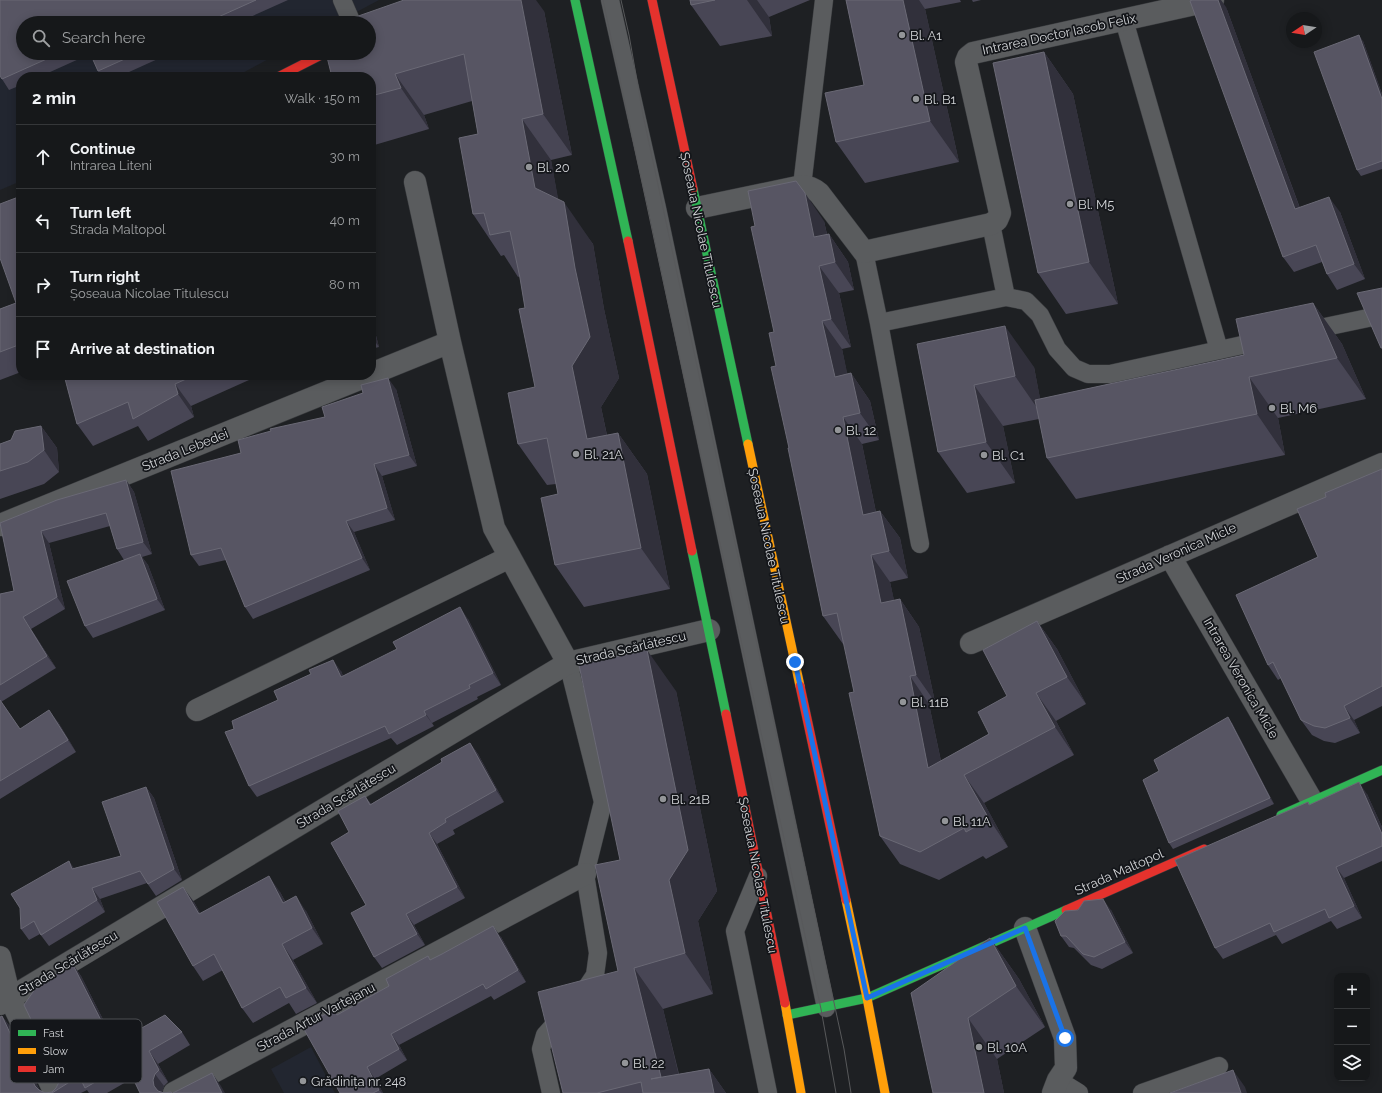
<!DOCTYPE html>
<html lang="en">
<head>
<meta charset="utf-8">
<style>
	body { margin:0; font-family:Raleway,sans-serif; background:#232527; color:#f1f3f6 }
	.controls { position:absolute; right:12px; bottom:12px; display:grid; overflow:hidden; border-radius:8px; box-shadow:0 2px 10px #0003 }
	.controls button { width:36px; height:36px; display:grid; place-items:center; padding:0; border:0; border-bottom:1px solid #353739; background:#16181a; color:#f1f3f6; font:20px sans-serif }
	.compass { position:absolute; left:1286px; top:12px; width:36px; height:36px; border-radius:50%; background:#16181a; box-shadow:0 2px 10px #0003; rotate:258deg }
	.stop { position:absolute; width:12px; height:12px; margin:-9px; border:3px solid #1a73e8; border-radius:50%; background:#fff }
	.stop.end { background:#1a73e8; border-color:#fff; box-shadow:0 1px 4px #0008 }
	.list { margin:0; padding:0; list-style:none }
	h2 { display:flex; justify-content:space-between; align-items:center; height:52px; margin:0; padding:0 16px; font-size:17px }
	h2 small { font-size:13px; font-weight:400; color:#9ea0a2 }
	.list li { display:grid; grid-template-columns:26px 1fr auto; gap:12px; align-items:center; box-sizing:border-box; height:64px; padding:0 16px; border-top:1px solid #353739 }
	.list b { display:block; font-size:15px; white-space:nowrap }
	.list p { margin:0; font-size:13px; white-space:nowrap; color:#9ea0a2 }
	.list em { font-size:13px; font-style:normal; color:#9ea0a2 }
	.icon { flex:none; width:22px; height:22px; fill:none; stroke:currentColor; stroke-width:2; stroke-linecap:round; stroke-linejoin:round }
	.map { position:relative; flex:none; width:1382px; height:1093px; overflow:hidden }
	.search { position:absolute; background:#16181a; box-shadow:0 2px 10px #0003; left:16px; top:16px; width:360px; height:44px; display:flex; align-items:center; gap:10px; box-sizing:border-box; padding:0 14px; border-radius:22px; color:#9ea0a2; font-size:15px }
	.panel { position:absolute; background:#16181a; box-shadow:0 2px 10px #0003; left:16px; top:72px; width:360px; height:308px; border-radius:16px }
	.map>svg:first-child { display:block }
	.built { fill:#222630 }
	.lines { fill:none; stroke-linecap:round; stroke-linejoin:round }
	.lane-casing { stroke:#383a3d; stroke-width:19 }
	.street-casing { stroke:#383a3d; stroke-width:23 }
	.fast-casing { stroke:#383a3d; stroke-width:10 }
	.slow-casing { stroke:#383a3d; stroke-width:10 }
	.jam-casing { stroke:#383a3d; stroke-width:10 }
	.lane { stroke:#5a5c5e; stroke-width:18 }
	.street { stroke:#5a5c5e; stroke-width:22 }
	.fast { stroke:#30b455; stroke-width:9 }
	.slow { stroke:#ff9f0a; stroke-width:9 }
	.jam { stroke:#e5322d; stroke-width:9 }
	.tram { stroke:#58595b; stroke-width:1 }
	.wall { fill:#484655 }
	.shaded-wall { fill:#31303b }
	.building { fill:#575563; stroke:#6a6975 }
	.route { stroke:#1a73e8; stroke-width:5 }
	.poi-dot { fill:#939598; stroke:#14161a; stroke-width:1.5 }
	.labels { text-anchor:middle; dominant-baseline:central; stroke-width:3.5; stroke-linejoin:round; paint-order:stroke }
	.street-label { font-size:13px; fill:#d2d4d7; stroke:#14161a }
	.poi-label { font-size:13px; fill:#d2d4d7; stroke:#14161a; text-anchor:start }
	.key { fill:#14161a; stroke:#4d4f53; stroke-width:1 }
	.key-label { font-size:11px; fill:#d2d4d7 }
</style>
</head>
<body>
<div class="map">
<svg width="1382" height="1093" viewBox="0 0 1382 1093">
	<rect width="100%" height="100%" fill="#1e2023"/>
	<path class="built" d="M0,0H379L336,23H23V53H280L235,77H21V181L0,190Z
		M311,1047L335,1093H284L271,1069Z"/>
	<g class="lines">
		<defs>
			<path id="lane" d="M342,0L352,23
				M610,0L657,208L826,1008
				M1124,20L1219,350
				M802,186L824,0
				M991,224L1006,297
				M864,252L879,323L920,544
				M879,323L1006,297L1026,301L1040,315L1057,349L1074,368L1088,374H1110L1265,340
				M1306,331L1382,315
				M758,876L735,931L768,1093
				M1058,1080L1079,1093
				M551,1093L541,1049L545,1035L583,993L595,975L598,953L585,874L603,802L568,663
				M1142,1093L1219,1066"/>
			<path id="street" d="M415,182L450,342L494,528L568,663
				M697,208L802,186C809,187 813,188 819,193L864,252L991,224L997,220L1000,213L966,62L968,57L973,53L1213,0
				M371,374L450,342
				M0,525L369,375
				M1170,556L1312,801
				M971,643L1382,464
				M197,710L510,557
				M1025,928L1065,1038L1066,1068L1058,1080L1053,1093
				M0,957L10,998L55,1093
				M0,1004L568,663L709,630
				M174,1093L585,874"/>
			<path id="fast" d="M575,0L628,241
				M693,189L748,444
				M692,551L726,714
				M1281,815L1382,770
				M787,1015L867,998L1066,910"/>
			<path id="slow" d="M748,444L800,686
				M846,900L867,998L885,1093
				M785,1003L801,1093"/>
			<path id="jam" d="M652,0L693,189
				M278,77L325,53
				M628,241L692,551
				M800,686L846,900
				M726,714L785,1003
				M1066,910L1204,849"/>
		</defs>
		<use href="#lane" class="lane-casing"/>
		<use href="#street" class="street-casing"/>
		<use href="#fast" class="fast-casing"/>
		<use href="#slow" class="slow-casing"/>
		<use href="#jam" class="jam-casing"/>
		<use href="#lane" class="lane"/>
		<use href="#street" class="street"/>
		<use href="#fast" class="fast"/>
		<use href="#slow" class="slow"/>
		<use href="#jam" class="jam"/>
		<path class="tram" d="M603,0L656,248L821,1009L836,1093
			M621,0L629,35L643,115L844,1049L851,1093"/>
	</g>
	<path class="wall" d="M0,0H288L237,23H23V53H171L118,77H102L98,71L90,54L39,77H21V85L9,90L2,79Z
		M690,0H810L769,17L772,36L720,46L691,5Z
		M846,0H960L961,2L925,9L959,162L865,183L836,142L864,85Z
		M972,0H981L973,2Z
		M1226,7L1300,208L1340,212L1365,279L1337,290L1327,274L1322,262L1294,272L1283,257Z
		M544,11L572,155L551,160L558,200L593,244L604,309L619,378L601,407L607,435L618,433L647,474L670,589L584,607L555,565L558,494L556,484L547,485L518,444L535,387L525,308L520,276L518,277L504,255L501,256L473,214L478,134L472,101L424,115L429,129L371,146V77Z
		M1363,41L1382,94V169L1361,176L1357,170Z
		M1044,52L1073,94L1118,304L1066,314L1038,273Z
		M21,196V372L0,380V309L16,303Z
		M824,221L827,234H829L848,262L854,290L839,293L851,347L842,349L847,374L851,373L870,401L879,440L862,444L876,512L880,511L900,538L908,578L890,582L894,601L900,599L919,627L935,702L929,704L941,761L989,734L1007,696L1037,621L1057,649L1086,704L1056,721L1074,755L984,803L1008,847L986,859L983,856L939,880L900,864L880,836L854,692L844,643L843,644L823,616L789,448L776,366L774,332Z
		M1313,303L1342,344L1366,399L1278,418L1285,455L1076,499L1047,458L1039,419L1003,426L1015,483L967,493L938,452L917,344L1034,367L1040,399L1244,355Z
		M371,317L379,347L371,349Z
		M64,375H247L249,380L191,406L194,417L148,441L138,426L93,446L77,424Z
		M396,389L417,466L382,476L395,520L354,532L370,570L253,619L245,607L226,560L199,566L191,555L241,453L325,417Z
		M41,426L57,448L59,472L44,484L0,499V444L11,440Z
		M1382,469V706L1354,720L1360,733L1335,743L1324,741L1312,735L1301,720L1281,678L1278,680L1268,665L1318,557L1326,497Z
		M126,480L134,492L152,554L142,557L148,565L165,610L93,638L85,626L124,560L117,549L110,526L49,543L65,609L31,629L56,668L1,702L20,729L58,722L76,752L0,799V594L14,591L0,523Z
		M468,619L501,685L477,697L478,699L432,723L434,726L397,745L391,738L257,797L249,786L234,729L341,671L343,676Z
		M676,691L717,891L698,921L713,994L663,1009L679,1074L709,1069L726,1093H563L618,971L620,860Z
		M1232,723L1274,804L1173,849L1169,843L1159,771Z
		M470,743L478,754L504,802L453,830L455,834L437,844L465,898L414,925L425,945L382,968L374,957L366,905L349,832L365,796L371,804L442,762Z
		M146,787L154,798L182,880L156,896L147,883L100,899L105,912L49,946L40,934L29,940L21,929L75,868L121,856Z
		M1367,794L1382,827V861L1344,878L1362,918L1337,929L1331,921L1282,944L1276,935L1223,959L1215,948L1308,802L1310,805Z
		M280,892L285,901L306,911L323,944L293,960L317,1003L296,1014L289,1003L253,1023L242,1008L223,970L203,981L193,966L194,902L200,913Z
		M1111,910L1133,953L1102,969L1091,965L1074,948L1069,947L1061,936Z
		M501,937L526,982L494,1000L491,996L399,1045L407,1060L375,1079L383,1093H340L323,1016L334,1010L338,1015L389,986L431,960Z
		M990,938L1019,979L1045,1027L997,1059L1004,1093H933Z
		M72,963L81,976L115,1043L182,1032L190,1045L158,1064L168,1082L164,1086L162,1092L164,1093H172H140L133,1078L107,1093H89L87,1090L81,1093H0L2,1016L11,1028L40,1091L45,1093L52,1092L56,1088L59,1082Z"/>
	<path class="shaded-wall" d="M521,0H536L544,11L572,155L543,114Z
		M747,0H757L769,17L772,36Z
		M903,0H919L925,9L959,162L930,121Z
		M1218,0H1221L1226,7L1306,225L1295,209Z
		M1359,35L1363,41L1382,94V99Z
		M1044,52L1073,94L1118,304L1089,262Z
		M395,74L424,115L429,129L401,88Z
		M522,119L551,160L564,230L535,188Z
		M805,193L824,221L833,263L814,237Z
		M1329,197L1340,212L1365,279L1354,264Z
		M564,202L593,244L604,309L619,378L601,407L616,480L587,439L572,366L575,268Z
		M829,234L848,262L854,290L835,262Z
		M819,266L839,293L851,347L831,319Z
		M1313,303L1342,344L1366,399L1337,358Z
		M371,317L379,347L371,336Z
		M822,321L842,349L854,404L835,377Z
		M1005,326L1034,367L1044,418L1015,376Z
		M851,373L870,401L879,440L860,413Z
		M245,375H247L249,380Z
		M1249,377L1278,418L1285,455L1257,414Z
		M388,378L396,389L417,466L409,455Z
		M175,384L191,406L194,417L178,394Z
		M974,385L1003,426L1015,483L986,442Z
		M843,417L862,444L882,542L863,515Z
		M41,426L57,448L59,472L44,450Z
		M618,433L647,474L670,589L641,548Z
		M374,464L382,476L395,520L387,508Z
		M126,480L134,492L152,554L143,542Z
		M880,511L900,538L908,578L889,551Z
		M346,521L354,532L370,570L362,558Z
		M41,531L49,543L65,609L57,597Z
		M140,554L148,565L165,610L157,599Z
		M871,555L890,582L901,631L881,603Z
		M900,599L919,627L935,702L916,675Z
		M460,607L468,619L501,685L493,673Z
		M23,617L31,629L56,668L47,656Z
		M1037,621L1057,649L1086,704L1067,677Z
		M647,650L676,691L717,891L698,921L713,994L685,953L669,880Z
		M333,660L341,671L349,689L341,677Z
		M910,676L929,704L948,795L928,768Z
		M1036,693L1056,721L1074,755L1055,727Z
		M1344,706L1354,720L1360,733L1350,718Z
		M49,710L58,722L76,752L68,740Z
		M424,711L434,726L426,715Z
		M1228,717L1232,723L1274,804L1270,798Z
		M470,743L478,754L504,802L496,790Z
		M964,775L984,803L1008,847L989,819Z
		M1359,782L1367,794L1382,827V834Z
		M146,787L154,798L182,880L174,869Z
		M429,833L437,844L465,898L457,887Z
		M69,861L77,872L72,869Z
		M1336,867L1344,878L1362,918L1354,906Z
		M269,876L280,892L294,918L283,903Z
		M183,887L194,902L209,929L199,914Z
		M92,888L100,899L105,912L97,900Z
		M296,896L306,911L323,944L312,928Z
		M1103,899L1111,910L1133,953L1125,942Z
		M406,914L414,925L425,945L417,934Z
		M493,926L501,937L526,982L518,970Z
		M990,938L1019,979L1045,1027L1016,986Z
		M282,944L293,960L317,1003L306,988Z
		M72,963L81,976L122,1057L113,1044Z
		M634,968L663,1009L683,1093H672L661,1077Z
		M2,1016L11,1028L41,1093L35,1086Z
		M968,1018L997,1059L1004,1093H984Z
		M391,1034L399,1045L407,1060L399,1049Z
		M149,1051L158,1064L168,1082L159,1070Z
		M367,1067L375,1079L383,1093H382L379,1090Z
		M709,1069L726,1093H714Z
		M1233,1070L1245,1087L1247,1093H1241Z
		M212,1073L221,1086L225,1093H222Z
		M155,1074L164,1086L162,1092L159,1093L154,1086L153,1080Z"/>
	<path class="building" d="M0,0H256L205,23H23V53H60L2,79L0,76Z
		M404,0H521L543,114L522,119L535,188L564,202L575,268L590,337L572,366L587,439L618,433L641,548L555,565L541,498L558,494L547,438L518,444L508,393L535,387L519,309L525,308L520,278L510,231L490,235L484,213L473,214L459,138L478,134L464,54L395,74L401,88L371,96V77H332L326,53H369V23H348L347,20Z
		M690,0H715L691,5Z
		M846,0H903L930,121L836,142L825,93L864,85Z
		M1192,0H1218L1295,209L1329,197L1354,264L1327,274L1316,245L1283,257L1190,1Z
		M1359,35L1382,99V161L1357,170L1314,52Z
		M1044,52L1089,262L1038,273L993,63Z
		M90,53H138L98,71Z
		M796,181L805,193L814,237L829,234L835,262L819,266L831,319L822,321L835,377L851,373L860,413L843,417L863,515L880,511L889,551L871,555L881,603L900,599L916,675L910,676L928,768L989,734L978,712L1007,696L983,650L1037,621L1067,677L1036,693L1055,727L964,775L989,819L966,832L964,828L920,852L880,836L849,693L854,692L837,613L823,616L788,448H789L771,367L776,366L769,333L774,332L751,227L755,226L748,191Z
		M21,196V344L0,352V309L16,303L0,258V204Z
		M1382,288V348H1381L1357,293Z
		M1313,303L1337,358L1249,377L1257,414L1047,458L1035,400L1244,355L1236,319Z
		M1005,326L1015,376L974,385L986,442L938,452L917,344Z
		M64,375H195L175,384L178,394L133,419L128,402L77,424Z
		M388,378L409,455L374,464L387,508L346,521L362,558L245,607L221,548L191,555L171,471L241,453L238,440L271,431L270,429L325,417L322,407L363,393L361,385Z
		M41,426L44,450L28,462L0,471V444L11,440L15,431Z
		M1382,469V686L1344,706L1350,718L1325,728L1314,726L1301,720L1273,662L1268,665L1236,595L1318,557L1297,509L1326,497L1325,493Z
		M126,480L143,542L117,549L106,513L41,531L57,597L23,617L47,656L0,685V594L14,591L0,523L57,500Z
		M140,554L157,599L85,626L67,581Z
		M460,607L493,673L469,685L470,688L424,711L426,715L389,734L385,726L249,786L225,732L234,729L232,721L278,700L274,691L311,674L309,670L333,660L341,677L397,649L393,642Z
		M647,650L688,850L669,880L685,953L634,968L661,1077L651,1079L709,1069L714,1093H643L641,1082L597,1093H563L538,992L618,971L595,865L620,860L579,665Z
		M0,700L20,729L49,710L68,740L0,781Z
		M1228,717L1270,798L1169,843L1143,780L1159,771L1154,760Z
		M470,743L496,790L445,819L446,822L429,833L457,887L406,914L417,934L374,957L351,913L366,905L331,843L349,832L338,811L365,796L370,805L442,762L441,759Z
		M1359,782L1382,834V846L1336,867L1354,906L1329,918L1325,909L1274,932L1270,923L1215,948L1175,860L1308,802L1309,805Z
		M146,787L174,869L148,884L140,871L92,888L97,900L41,935L34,921L21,929L20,908L11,894L69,861L72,869L121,856L102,802Z
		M269,876L283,903L296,896L312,928L282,944L306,988L286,998L280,987L242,1008L214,954L193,966L157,902L183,887L199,914Z
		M1103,899L1125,942L1094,957L1083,954L1066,936H1061L1055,921L1065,911L1078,910L1084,901Z
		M493,926L518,970L486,989L483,984L391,1034L399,1049L367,1067L379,1090L373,1093H340L301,1024L321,1013L322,1016L334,1010L337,1015L389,986L386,979L428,956L430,960L442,954Z
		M990,938L1016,986L968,1018L984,1093H933L911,993Z
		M72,963L113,1044L165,1015L182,1032L149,1051L159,1070L155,1074L153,1080L154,1086L158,1091L164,1093L171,1092L172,1093H140L126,1064L85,1088L79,1076L52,1093H0V1017L2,1016L35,1086L39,1090L45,1093L52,1092L56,1088L59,1082L58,1075L24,1005L35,989Z
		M1233,1070L1241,1093H1170Z
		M212,1073L222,1093H173Z"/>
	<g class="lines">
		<path class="route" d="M795,662L867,998L1025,928L1065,1038"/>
	</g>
	<g class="poi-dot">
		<circle cx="902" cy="35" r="4"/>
		<circle cx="916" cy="99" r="4"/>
		<circle cx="529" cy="167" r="4"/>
		<circle cx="1070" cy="204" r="4"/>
		<circle cx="1272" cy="408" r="4"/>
		<circle cx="838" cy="430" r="4"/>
		<circle cx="576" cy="454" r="4"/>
		<circle cx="984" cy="455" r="4"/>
		<circle cx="903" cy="702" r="4"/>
		<circle cx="663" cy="799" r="4"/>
		<circle cx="945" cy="821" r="4"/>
		<circle cx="979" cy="1047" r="4"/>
		<circle cx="625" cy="1063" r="4"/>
		<circle cx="303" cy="1081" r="4"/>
	</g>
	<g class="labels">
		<g class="street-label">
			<text transform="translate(1059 34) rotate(-12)">Intrarea Doctor Iacob Felix</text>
			<text transform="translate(701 230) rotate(78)">Șoseaua Nicolae Titulescu</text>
			<text transform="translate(185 450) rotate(-22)">Strada Lebedei</text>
			<text transform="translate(769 546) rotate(78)">Șoseaua Nicolae Titulescu</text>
			<text transform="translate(1176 553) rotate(-24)">Strada Veronica Micle</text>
			<text transform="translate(631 648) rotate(-13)">Strada Scărlătescu</text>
			<text transform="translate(1241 678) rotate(60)">Intrarea Veronica Micle</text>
			<text transform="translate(346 796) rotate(-31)">Strada Scărlătescu</text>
			<text transform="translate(1119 872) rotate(-24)">Strada Maltopol</text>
			<text transform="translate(758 875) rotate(79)">Șoseaua Nicolae Titulescu</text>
			<text transform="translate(68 963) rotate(-31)">Strada Scărlătescu</text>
			<text transform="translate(316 1017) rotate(-28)">Strada Artur Vartejanu</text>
		</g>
		<g class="poi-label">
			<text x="910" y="35">Bl. A1</text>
			<text x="924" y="99">Bl. B1</text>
			<text x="537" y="167">Bl. 20</text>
			<text x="1078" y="204">Bl. M5</text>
			<text x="1280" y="408">Bl. M6</text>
			<text x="846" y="430">Bl. 12</text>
			<text x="584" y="454">Bl. 21A</text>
			<text x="992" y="455">Bl. C1</text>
			<text x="911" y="702">Bl. 11B</text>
			<text x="671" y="799">Bl. 21B</text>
			<text x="953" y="821">Bl. 11A</text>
			<text x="987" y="1047">Bl. 10A</text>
			<text x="633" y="1063">Bl. 22</text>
			<text x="311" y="1081">Grădinița nr. 248</text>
		</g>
	</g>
	<rect x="10" y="1019" width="132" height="64" rx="6" class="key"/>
	<rect x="18" y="1030" width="18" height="6" fill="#30b455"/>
	<rect x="18" y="1048" width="18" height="6" fill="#ff9f0a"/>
	<rect x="18" y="1066" width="18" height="6" fill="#e5322d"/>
	<g class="key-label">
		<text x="43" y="1037">Fast</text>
		<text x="43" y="1055">Slow</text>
		<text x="43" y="1073">Jam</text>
	</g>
</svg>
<div class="controls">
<button>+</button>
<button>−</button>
<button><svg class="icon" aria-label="layers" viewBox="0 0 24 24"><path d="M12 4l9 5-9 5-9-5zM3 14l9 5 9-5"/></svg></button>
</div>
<svg class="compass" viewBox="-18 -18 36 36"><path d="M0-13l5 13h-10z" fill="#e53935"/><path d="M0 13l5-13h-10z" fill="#9ea0a2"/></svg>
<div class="stop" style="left:1065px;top:1038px"></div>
<div class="stop end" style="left:795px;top:662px"></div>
<div class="search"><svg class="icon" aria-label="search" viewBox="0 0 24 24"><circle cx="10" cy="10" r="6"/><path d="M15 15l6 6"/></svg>Search here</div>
<section class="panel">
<h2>2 min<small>Walk · 150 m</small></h2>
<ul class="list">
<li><svg class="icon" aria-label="ahead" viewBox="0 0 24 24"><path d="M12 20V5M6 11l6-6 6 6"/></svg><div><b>Continue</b><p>Intrarea Liteni</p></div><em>30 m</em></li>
<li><svg class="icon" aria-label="left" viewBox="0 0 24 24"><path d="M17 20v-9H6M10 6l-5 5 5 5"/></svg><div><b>Turn left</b><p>Strada Maltopol</p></div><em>40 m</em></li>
<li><svg class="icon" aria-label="right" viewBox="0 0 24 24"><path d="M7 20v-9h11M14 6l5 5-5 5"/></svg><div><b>Turn right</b><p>Șoseaua Nicolae Titulescu</p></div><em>80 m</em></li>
<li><svg class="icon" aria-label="arrive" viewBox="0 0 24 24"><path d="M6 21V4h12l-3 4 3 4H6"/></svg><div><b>Arrive at destination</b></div></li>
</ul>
</section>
</div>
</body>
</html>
